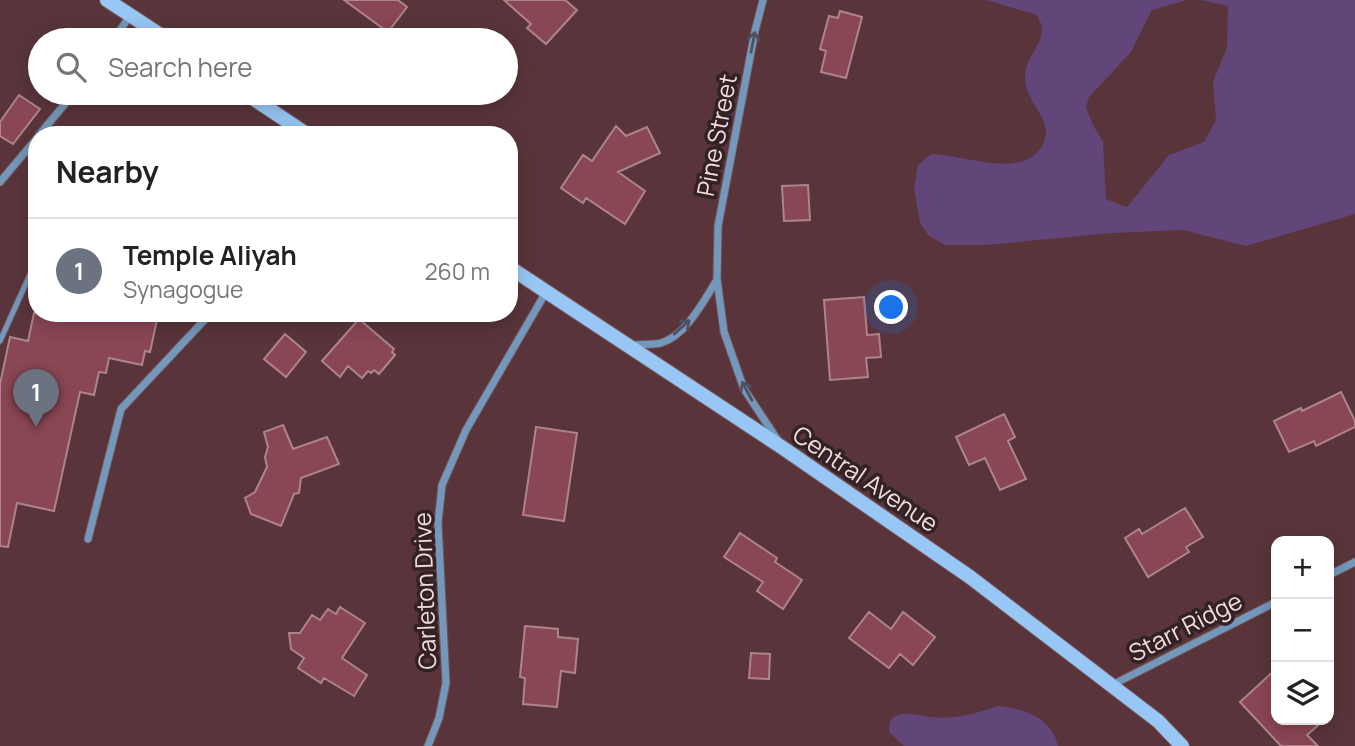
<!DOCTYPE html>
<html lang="en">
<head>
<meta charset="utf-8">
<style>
	body { margin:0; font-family:Manrope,sans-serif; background:#f6f6f6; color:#222 }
	.controls { position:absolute; right:21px; bottom:21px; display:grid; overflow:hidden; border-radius:14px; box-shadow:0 4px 18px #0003 }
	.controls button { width:63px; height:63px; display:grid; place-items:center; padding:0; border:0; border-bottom:2px solid #e0e0e0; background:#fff; color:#222; font:35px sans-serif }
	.you { position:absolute; left:892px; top:308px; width:24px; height:24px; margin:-18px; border:5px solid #fff; border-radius:50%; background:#1a73e8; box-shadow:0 0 0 10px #1a73e833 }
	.badge { display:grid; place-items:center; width:46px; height:46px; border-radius:50%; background:#2563eb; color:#fff; font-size:23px; font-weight:700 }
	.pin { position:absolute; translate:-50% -58px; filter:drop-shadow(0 2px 4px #0008) }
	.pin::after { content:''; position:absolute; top:37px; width:24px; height:21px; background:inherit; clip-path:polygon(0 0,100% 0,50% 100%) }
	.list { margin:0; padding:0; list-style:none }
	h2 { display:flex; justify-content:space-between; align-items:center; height:91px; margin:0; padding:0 28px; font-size:30px }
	h2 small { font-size:23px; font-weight:400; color:#767676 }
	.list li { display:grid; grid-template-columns:46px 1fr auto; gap:21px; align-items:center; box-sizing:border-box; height:105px; padding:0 28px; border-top:2px solid #e0e0e0 }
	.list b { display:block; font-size:26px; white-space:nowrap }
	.list p { margin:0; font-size:23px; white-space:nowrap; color:#767676 }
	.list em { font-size:23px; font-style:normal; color:#767676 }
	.icon { flex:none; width:38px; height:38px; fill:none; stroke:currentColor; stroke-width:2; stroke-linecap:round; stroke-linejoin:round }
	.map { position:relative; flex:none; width:1355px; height:746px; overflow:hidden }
	.search { position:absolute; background:#fff; box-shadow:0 4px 18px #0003; left:28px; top:28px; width:490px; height:77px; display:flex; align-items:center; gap:18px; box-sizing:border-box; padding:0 24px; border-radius:38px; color:#767676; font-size:26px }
	.panel { position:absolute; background:#fff; box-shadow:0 4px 18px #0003; left:28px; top:126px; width:490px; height:196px; border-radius:28px }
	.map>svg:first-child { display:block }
	.green { fill:#624579 }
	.building { fill:#894653; stroke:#ad848a; stroke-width:2 }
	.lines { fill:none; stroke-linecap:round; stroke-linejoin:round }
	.service-casing { stroke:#755358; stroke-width:7 }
	.minor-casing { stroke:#755358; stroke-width:9 }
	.secondary-casing { stroke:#755358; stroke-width:16 }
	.service { stroke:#7398bc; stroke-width:5 }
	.minor { stroke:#7398bc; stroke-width:7 }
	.secondary { stroke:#98c7f5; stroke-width:14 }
	.oneway { stroke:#4d5161 }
	.labels { text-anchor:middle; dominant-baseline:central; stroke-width:7; stroke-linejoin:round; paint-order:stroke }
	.street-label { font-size:24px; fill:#f2dbde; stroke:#332225 }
</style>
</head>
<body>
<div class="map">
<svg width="1355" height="746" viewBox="0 0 1355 746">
	<rect width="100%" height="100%" fill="#59353b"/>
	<path class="green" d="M986,0H1187L1152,10L1131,52L1089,97L1086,107L1094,127L1103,141L1106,199L1127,207L1169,155L1204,142L1216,120L1213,82L1227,47L1228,6L1201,0H1355V214L1246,246L1183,230L1113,233L985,245H945L929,236L920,223L914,188L918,165L931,154C961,154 1018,178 1039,150C1044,144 1048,133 1045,125C1040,109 1023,93 1025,75C1027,51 1052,40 1037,15Z
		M998,706C1025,709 1051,717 1058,746H904L889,732C889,727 889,721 894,717C902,710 922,716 932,717C956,720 976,713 998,706Z"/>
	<path class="building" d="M344,0H398L407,7L388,32Z
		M504,0H565L577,10L546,44L527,28L531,24Z
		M840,11L862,17L846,78L821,72L826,51L820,49L829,16L838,18Z
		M19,95L40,109L13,144L0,136V122Z
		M616,126L626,136L647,127L660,153L618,172L645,191L625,224L586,198L583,203L561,188L583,155L592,161Z
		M808,185L810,220L784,221L782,186Z
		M864,297L867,335L879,334L881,357L866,358L868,377L830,380L824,300Z
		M34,313L158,315L150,352L145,351L142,365L109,358L106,373L99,372L94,395L80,392L54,511L17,503L8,547L0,546V384L10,337L28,341Z
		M359,319L394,349L392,352L395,355L379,374L374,370L371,373L368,371L362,378L348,366L340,377L322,361Z
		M285,334L306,352L286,377L264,359Z
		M1341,392L1355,421V427L1316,446L1314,441L1289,452L1274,421L1301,408L1302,411Z
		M1004,414L1015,437L1008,441L1026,479L1000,490L985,458L969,465L956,437Z
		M283,425L293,449L327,437L339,464L301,478L299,493L294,494L281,526L251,514L245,498L255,492L267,467L265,457L268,447L264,432Z
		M536,427L577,433L564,521L523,515Z
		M1185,508L1203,537L1186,547L1189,552L1148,577L1125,538L1139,529L1142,534Z
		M740,533L777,558L775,562L802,580L783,609L757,591L763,582L724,557Z
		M340,607L365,623L342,658L367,675L354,696L324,678L321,683L298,668L304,658L291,649L289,633H300L312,615L320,620L328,609L336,614Z
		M869,612L891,629L903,612L935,637L913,665L900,654L889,668L849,638Z
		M525,626L558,629V637L578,639L575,673L561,671L557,707L523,704L525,678L520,677Z
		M751,653L770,654L769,679L749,678Z
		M1276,669V720H1324L1307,735L1318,746H1281L1240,702Z"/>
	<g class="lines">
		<defs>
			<path id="service" d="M0,341L37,259"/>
			<path id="minor" d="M763,0L755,31L718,226L717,279L724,332L744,389L777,439
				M113,40L130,16
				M39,135L74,93
				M0,182L37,138
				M633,345C642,344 653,345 661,343C686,336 704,300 717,280
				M88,539L121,409L211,313
				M1329,575L1355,562
				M1112,685L1276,602
				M428,746L439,718L446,683L438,523L442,485L466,430L546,292"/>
			<path id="secondary" d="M107,0L168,40
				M245,93L308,135
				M509,267L783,448L970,577L1158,721L1182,746"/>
		</defs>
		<use href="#service" class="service-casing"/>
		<use href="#minor" class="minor-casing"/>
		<use href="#secondary" class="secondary-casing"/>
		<use href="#service" class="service"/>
		<use href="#minor" class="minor"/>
		<use href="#secondary" class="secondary"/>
	</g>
	<defs><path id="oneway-shaft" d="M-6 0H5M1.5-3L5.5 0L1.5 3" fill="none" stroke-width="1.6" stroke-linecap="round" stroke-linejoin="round" transform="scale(1.75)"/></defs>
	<g class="oneway">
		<use href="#oneway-shaft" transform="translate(753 42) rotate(-79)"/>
		<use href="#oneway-shaft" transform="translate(682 327) rotate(-42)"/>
		<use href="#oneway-shaft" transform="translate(747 391) rotate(-118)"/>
	</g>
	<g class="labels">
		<g class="street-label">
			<text transform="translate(716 135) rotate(-79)">Pine Street</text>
			<text transform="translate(866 478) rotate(34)">Central Avenue</text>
			<text transform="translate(424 591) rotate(-92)">Carleton Drive</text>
			<text transform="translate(1185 626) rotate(-27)">Starr Ridge</text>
		</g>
	</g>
</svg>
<div class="controls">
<button>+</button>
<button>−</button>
<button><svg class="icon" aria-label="layers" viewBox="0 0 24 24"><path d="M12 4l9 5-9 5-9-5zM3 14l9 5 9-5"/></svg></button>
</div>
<div class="you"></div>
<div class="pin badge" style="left:36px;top:427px;background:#6b7280">1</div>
<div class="search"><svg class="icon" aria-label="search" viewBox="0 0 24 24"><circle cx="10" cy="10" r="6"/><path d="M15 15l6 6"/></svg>Search here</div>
<section class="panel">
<h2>Nearby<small></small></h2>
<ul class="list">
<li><span class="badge" style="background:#6b7280">1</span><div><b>Temple Aliyah</b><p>Synagogue</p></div><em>260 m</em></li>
</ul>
</section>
</div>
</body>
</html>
